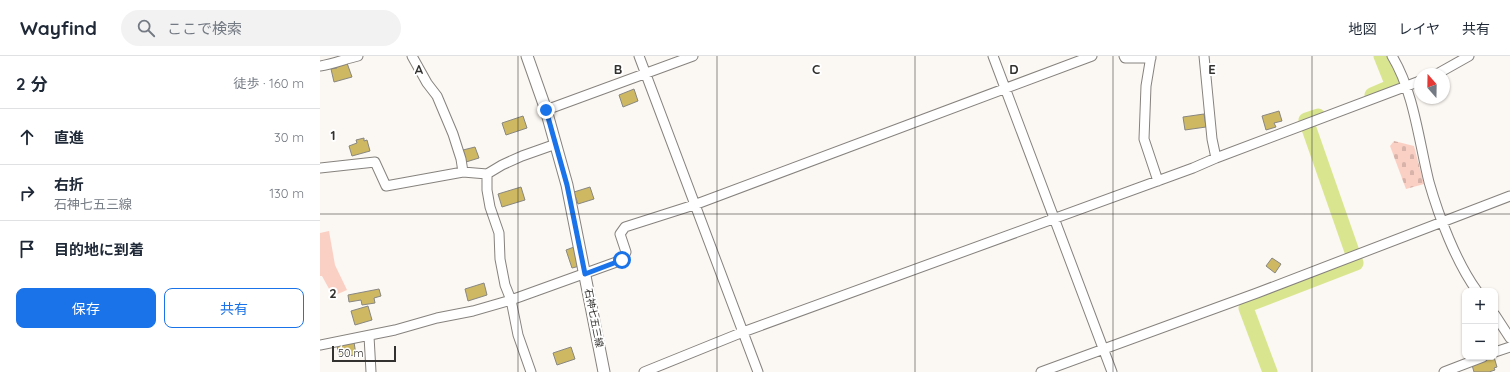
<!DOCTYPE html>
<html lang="ja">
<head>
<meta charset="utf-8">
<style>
	body { margin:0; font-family:Quicksand,"Noto Sans JP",sans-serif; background:#f2f2f3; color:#1f2937 }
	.controls { position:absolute; right:12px; bottom:12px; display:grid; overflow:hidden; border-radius:8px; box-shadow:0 1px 3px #0004 }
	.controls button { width:36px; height:36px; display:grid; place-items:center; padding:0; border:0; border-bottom:1px solid #e0e1e3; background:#fff; color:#1f2937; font:20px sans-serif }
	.compass { position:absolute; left:1094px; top:12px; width:36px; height:36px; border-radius:50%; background:#fff; box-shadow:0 1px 3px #0004; rotate:340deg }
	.scale { position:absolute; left:12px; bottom:10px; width:64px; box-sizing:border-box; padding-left:4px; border:2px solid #32312f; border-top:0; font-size:11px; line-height:14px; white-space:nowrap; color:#32312f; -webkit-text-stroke:3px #fff; paint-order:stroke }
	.stop { position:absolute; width:12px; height:12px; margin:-9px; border:3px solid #1a73e8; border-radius:50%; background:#fff }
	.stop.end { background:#1a73e8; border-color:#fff; box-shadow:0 1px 4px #0008 }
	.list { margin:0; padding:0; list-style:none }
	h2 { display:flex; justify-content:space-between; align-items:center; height:52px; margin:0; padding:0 16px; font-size:17px }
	h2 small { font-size:13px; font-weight:400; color:#747a83 }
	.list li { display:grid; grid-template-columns:26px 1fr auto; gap:12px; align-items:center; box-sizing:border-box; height:56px; padding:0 16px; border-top:1px solid #e0e1e3 }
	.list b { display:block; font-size:15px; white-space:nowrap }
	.list p { margin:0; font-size:13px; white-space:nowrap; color:#747a83 }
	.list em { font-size:13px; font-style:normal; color:#747a83 }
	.actions { display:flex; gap:8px; padding:12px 16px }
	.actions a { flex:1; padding:9px 0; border:1px solid #1a73e8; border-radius:8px; text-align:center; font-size:14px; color:#1a73e8 }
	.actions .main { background:#1a73e8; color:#fff }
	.icon { flex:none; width:22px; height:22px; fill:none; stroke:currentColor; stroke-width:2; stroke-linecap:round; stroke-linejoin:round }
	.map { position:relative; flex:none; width:1190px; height:316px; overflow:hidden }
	header { display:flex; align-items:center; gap:24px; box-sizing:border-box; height:56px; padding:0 20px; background:#fff; border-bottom:1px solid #e0e1e3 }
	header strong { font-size:19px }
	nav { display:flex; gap:22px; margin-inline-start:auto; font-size:14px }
	.search { width:280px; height:36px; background:#f2f2f3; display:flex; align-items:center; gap:10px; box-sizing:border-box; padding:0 14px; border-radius:22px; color:#747a83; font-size:15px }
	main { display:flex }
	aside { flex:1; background:#fff }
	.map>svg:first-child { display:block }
	.grass { fill:#fbd0c4 }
	.cemetery { fill:url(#cemetery-stones) }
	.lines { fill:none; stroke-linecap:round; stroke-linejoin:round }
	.river { stroke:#dae68f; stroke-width:15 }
	.building { fill:#ceb861; stroke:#888782 }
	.minor-casing { stroke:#86827e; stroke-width:11 }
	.major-casing { stroke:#86827e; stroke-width:13 }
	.minor { stroke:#fff; stroke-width:9 }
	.major { stroke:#fff; stroke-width:11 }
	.route { stroke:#1a73e8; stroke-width:5 }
	.grid { fill:none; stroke:#32312f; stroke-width:1; stroke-opacity:0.55 }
	.labels { text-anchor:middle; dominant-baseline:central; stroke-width:4; stroke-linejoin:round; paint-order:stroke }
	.street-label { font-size:10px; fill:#32312f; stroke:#fff }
	.grid-label { font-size:13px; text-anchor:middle; font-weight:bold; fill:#32312f; stroke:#fff; stroke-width:4; stroke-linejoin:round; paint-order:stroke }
</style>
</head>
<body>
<header>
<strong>Wayfind</strong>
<div class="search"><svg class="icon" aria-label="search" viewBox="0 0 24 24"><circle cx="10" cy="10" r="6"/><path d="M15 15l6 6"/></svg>ここで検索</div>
<nav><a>地図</a><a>レイヤ</a><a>共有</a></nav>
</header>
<main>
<aside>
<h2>2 分<small>徒歩 · 160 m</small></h2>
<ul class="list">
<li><svg class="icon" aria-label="ahead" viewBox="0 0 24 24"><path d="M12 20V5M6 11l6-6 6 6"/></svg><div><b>直進</b></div><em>30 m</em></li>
<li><svg class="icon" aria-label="right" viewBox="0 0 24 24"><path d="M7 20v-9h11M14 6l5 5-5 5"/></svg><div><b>右折</b><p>石神七五三線</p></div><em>130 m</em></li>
<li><svg class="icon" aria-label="arrive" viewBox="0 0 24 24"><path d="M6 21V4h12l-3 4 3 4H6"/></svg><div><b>目的地に到着</b></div></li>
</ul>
<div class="actions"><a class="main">保存</a><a>共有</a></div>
</aside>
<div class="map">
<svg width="1190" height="316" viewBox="0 0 1190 316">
	<defs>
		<pattern id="cemetery-stones" width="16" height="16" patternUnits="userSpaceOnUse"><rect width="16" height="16" fill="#fbd0c4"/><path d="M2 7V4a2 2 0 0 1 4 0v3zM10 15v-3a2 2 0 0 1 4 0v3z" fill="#d8b3a9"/></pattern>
	</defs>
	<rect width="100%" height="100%" fill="#fbf7f2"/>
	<path class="grass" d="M9,175L15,209L27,234L13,240L2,220H0V177Z"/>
	<path class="cemetery" d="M1074,85L1094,90L1104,128L1086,133L1070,90Z"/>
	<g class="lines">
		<path class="river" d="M1052,39L1073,30L1061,0
			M950,316L926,252L927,249L1036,207L986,64L998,60"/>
	</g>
	<path class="building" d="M27,7L32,21L14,26L11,13L17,12L16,10Z
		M314,33L318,45L303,51L299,39Z
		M959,55L962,65L954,67L956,71L946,74L942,60Z
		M884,58L886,71L865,74L863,61Z
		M203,60L207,72L186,79L182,67Z
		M44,82V85L47,84L50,95L32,100L29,90L37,87L36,84Z
		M155,91L159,102L146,106L143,94Z
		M201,131L205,144L182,151L178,138Z
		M270,131L274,143L258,148L254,136Z
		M254,191L260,210L252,212L246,194Z
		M952,202L961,208L955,217L946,210Z
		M164,227L167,239L148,245L145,233Z
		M59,233L61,240L54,242L55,247L42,249L41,244L29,246L28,239Z
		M48,250L52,264L35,269L31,255Z
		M34,286L36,299L19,301L17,289Z
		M251,291L255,303L237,309L233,297Z
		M1174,301L1177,311L1174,312L1175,314L1169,316H1154L1152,309Z"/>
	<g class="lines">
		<defs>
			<path id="minor" d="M92,0L107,27L117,40L133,78L141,103L143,116
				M319,0L438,316
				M673,0L792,316
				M804,0L805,2H831
				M831,0L826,30L824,83L838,125
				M884,0L892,83L896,102
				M1072,0C1094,36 1099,86 1109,126C1119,161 1136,206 1157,235
				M0,10C13,8 25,3 38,0
				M1117,18L1149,0
				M226,54L373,0
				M0,112L55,106L66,130L143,116L167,118L182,109L202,100L236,88
				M167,118V134L170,151L179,177L180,203L185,229L191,244L198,279L211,316
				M1175,259L1190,282
				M49,280L51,316
				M0,289L75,274L117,262L153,255L191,244L302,204L306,196L300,178L305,171L374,149L772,0
				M1175,296L1190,291
				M324,316L423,276L873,112L896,102L1100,25
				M721,316L937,237L1190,140
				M1124,316L1163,301"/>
			<path id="major" d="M207,0L226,54L247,129L284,316"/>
		</defs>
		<use href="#minor" class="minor-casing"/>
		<use href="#major" class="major-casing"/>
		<use href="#minor" class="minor"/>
		<use href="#major" class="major"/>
	</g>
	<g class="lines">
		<path class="route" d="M226,54L247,129L265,218L302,204"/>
	</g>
	<path class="grid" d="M198,0V316M397,0V316M595,0V316M793,0V316M992,0V316M0,158H1190"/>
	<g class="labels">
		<g class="street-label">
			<text transform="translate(274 262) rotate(79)">石神七五三線</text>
		</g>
	</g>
	<g class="grid-label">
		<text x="99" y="18">A</text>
		<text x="298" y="18">B</text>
		<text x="496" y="18">C</text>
		<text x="694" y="18">D</text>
		<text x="892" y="18">E</text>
		<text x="13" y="84">1</text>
		<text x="13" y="242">2</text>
	</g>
</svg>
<div class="controls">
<button>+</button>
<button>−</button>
</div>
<svg class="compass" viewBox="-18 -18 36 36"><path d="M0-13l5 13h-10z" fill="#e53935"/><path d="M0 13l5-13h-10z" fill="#747a83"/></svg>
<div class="scale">50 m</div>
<div class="stop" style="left:302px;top:204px"></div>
<div class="stop end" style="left:226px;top:54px"></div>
</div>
</main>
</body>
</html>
